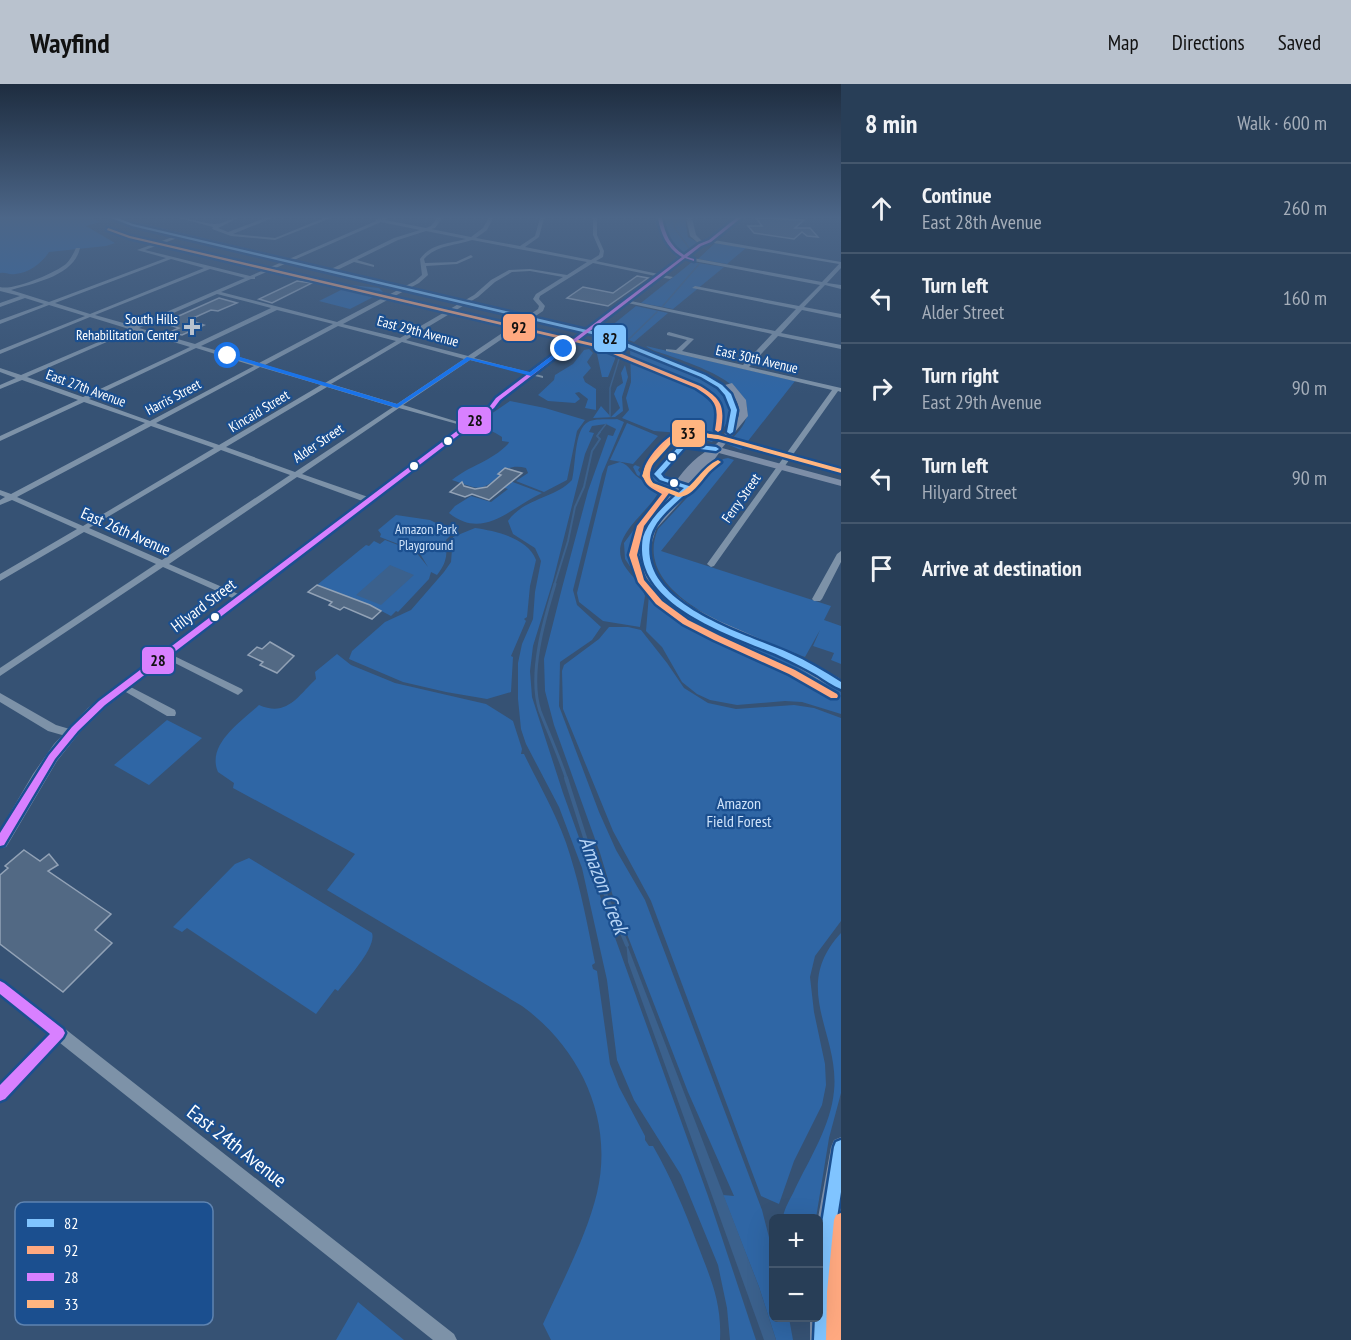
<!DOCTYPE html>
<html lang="en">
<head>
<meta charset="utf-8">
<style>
	body { margin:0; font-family:"PT Sans Narrow",sans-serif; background:#30455d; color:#f1f3f6 }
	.controls { position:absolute; right:18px; bottom:18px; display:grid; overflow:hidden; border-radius:9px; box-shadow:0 6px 24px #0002 }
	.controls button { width:54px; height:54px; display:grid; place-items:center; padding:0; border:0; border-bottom:2px solid #44576d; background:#283e57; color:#f1f3f6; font:30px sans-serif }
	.stop { position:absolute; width:18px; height:18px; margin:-14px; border:4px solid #1a73e8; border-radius:50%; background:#fff }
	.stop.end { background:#1a73e8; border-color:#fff; box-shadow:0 2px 6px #0008 }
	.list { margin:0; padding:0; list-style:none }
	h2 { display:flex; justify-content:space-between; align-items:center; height:78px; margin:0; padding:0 24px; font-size:26px }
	h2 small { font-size:20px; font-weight:400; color:#a5aeba }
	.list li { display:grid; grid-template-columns:39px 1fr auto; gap:18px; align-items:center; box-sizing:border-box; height:90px; padding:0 24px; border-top:2px solid #44576d }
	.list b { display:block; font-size:22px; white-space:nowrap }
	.list p { margin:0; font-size:20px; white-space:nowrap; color:#a5aeba }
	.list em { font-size:20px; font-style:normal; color:#a5aeba }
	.icon { flex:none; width:33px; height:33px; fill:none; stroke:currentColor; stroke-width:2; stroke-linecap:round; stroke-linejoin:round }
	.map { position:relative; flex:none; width:841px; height:1256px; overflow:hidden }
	header { display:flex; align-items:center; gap:36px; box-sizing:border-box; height:84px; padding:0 30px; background:#b9c2ce; color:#111 }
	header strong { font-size:28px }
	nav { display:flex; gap:33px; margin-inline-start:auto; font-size:21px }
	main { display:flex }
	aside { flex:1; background:#283e57 }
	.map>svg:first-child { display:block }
	.green { fill:#2f66a5 }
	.water { fill:#3b618d }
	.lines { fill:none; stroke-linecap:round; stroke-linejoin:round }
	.stream-far3 { stroke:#3b618d; stroke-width:1.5 }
	.stream-far2 { stroke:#3b618d; stroke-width:2 }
	.stream-far1 { stroke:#3b618d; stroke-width:3 }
	.stream { stroke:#3b618d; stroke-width:4 }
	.building { fill:#526984; stroke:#92a2b6; stroke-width:1.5 }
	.minor { fill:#7d92a8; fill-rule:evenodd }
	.major { fill:#7d8ea7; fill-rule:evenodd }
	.bus-1-casing { stroke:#1b4f8f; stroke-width:5 }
	.bus-2-casing { stroke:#1b4f8f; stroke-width:5 }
	.bus-3-casing { stroke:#1b4f8f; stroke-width:5 }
	.bus-4-casing { stroke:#1b4f8f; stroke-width:5 }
	.bus-1 { fill:#80c4ff; fill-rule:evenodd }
	.bus-2 { fill:#ffa980; fill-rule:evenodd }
	.bus-3 { fill:#d880ff; fill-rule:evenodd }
	.bus-4 { fill:#ffb580; fill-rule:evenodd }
	.route { fill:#1a73e8 }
	.poi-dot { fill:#b9c2ce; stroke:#1b4f8f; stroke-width:2 }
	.bus-dot { fill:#fff; stroke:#1b4f8f; stroke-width:2 }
	.labels { text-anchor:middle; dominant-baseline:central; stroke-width:4.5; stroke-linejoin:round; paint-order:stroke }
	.far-poi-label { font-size:14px; fill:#fff; stroke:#1b4f8f; text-anchor:end }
	.far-street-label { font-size:14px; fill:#fff; stroke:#1b4f8f }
	.far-park-label { font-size:14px; fill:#cfe3fa; stroke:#1b4f8f }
	.street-label { font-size:16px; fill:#fff; stroke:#1b4f8f }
	.park-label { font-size:16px; fill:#cfe3fa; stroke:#1b4f8f }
	.near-street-label { font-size:20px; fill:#fff; stroke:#1b4f8f }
	.near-water-label { font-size:21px; font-style:italic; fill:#b5d3f5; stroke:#1b4f8f }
	.key { fill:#1b4f8f; stroke:#5f84b1; stroke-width:1.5 }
	.key-label { font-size:16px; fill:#fff }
	.line-badge { stroke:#1b4f8f; stroke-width:2 }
	.pale-badge-label { font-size:16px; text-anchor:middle; font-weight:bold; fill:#111 }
</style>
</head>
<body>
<header>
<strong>Wayfind</strong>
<nav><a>Map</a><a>Directions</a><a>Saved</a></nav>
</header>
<main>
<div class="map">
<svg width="841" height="1256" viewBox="0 0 841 1256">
	<rect width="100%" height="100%" fill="#365274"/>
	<path class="green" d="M0,134H91L100,138L86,142L115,159L106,162L49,168C42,179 29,189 15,190C9,191 6,188 0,189Z
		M664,134H685L688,153L699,159L683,171L679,170L667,152Z
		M715,159L746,164L727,180L698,175Z
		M692,178L724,183L673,225L641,219Z
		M351,201L379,204L383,208L350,225L319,217Z
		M636,222L668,229L634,258L605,247Z
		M599,254L616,261L615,275L608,293H602L597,270L592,261Z
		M646,262L795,297L741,366L727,360C735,351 746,342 747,330C752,299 692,280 670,272C662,269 650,266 646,262Z
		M589,265L593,269L587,278L591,284L583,293L585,298L596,305V326L585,324L588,315L579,308L575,309L580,315L575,319L548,317L538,311L554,296L555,291L573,280L584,266Z
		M630,265C655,275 741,297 728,335C725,344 718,351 712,358L688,351L689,349L683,347L680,349L654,347L622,334L629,326L626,314L631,298Z
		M625,281L628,293L622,313L623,327L615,333L593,334L601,322L611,333L620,324L614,310L617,303L623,299L621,289Z
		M510,317L545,324L585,336L577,347L567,396L544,408L516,397L528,389L526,384C516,381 506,383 499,390L501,391C479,410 477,404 452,396C469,382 492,377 508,360L509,358L502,357V353C494,347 482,344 475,341Z
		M617,335L624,338L602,390L573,506L577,521L601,543L592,556L560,578L559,622L599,728L616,766L645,816L762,1126L773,1169L774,1234H789L793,1256H776L759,1203L723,1111L734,1112L688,1008L615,819L600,769L554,641L545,607L544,575L562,504L588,407L608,351L613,352L616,345L606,340L592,342L589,348L594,349L585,370L553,497L533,562L530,587L532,613L563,709L708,1112L756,1256H730L727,1224L718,1181L681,1091L634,1016L617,976L607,896L582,784L559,723L526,660L521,645L518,615V579L522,560L533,535L535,508L541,477L535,464L513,450L508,437C524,414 554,415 572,396C576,381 574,345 588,338C595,334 609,336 617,335Z
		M627,339L658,352L633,380L610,376Z
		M728,374L734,376L661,467L831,522L824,536L841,542V580L831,576L834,569L813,562L820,546L805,573C759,554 628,516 658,445L723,375Z
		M620,378C631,382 630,388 639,394C646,400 655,399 658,409C646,431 608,453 624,481C630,491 642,500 645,512L640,543L603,537L579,518L577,509L608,382Z
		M635,381L640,383L638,386L641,390L654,391L671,400C665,423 638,441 638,465C637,526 737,554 781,574C802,584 822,595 841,608V630L802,618L785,617L737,621L710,616L697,610L682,598L662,563L646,547L649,510L625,475L624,459L660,410L658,403L637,391L633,383Z
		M510,397L542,409C511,423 484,457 449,429L455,422L471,412L491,418L508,405L495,401L511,400Z
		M396,431L430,436L454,448L446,456C447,472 447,478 437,491L431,488L429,495L398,528L396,527L391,532L370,521L317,501L366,461L369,462L374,457L380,460L385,456L416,468L428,483L419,468L380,453L381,450L378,446Z
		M475,444C496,447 528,454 536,476L530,502L527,533L524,535L526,537L511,572L513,573L511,608L487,615L446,608L403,598L349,575L352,567L385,538L411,526L444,488L451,478L453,453Z
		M609,543H628L641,546L667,579L684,604L708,619L736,625L794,621L814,624L841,634V837L815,872L810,893L814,928L825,980L826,1001L822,1021L794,1077L779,1120L761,1112L651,817L613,747L563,625L562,587L564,581L599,555Z
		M337,570L351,581L395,599L486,620L513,637L522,665L521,670H524C540,703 560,736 570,771C581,806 588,843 595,879L592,881L593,885L597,887L610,980L619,1003L645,1052V1056L649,1062H653C671,1093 684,1125 697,1159C710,1193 722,1218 720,1256H551L543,1240C562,1198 586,1154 597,1109C614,1036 581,965 522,922L327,806L355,770L233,704L234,699L218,688C206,660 242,637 259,621C287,633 297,613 316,595L315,588Z
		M167,636L202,654L149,701L114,681Z
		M249,774L372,849C377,863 347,895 338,907L335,905L316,930L187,844L182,848L173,843L235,780Z
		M841,849V1009L829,1054L816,1134H783C784,1124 791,1114 795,1105C810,1074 831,1041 834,1007C840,949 790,904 841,849Z
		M358,1218L404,1256H336Z"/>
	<path class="water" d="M390,481L414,491L381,521L356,511Z
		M626,858L759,1203L776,1256H764L628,878Z"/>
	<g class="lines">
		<path class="stream-far3" d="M677,134L674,143L689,164
			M662,223L700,179
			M629,255L657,228
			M610,332V304L623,262
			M599,349L606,340"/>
		<path class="stream-far2" d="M554,502L568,457L575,423L584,403L592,367L600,355L597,352L600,348"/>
		<path class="stream-far1" d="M555,500C544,536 528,591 540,627C549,650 559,672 567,696"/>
		<path class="stream" d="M566,694L596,788L627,861"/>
	</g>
	<path class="building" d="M756,134L804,136L795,144H810L818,153L807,152L802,148L794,155L754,149L748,142H762Z
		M637,192L648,194L608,222L567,214L583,203L613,209Z
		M297,197L312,199L272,219L259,215Z
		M219,214L237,219L218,227L211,226L189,236L204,241L182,251L170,248L179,244L163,239Z
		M505,384L522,389L489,416L472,410L465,413L450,408L462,398L464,402L475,405L487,403L501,391L498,390Z
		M317,501L370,521L381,527L372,535L344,523L340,526L329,521L332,518L308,508Z
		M270,558L294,572L277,589L260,581L263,578L248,571L257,563L262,565Z
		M24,766L40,777L49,770L58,781L48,787L111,830L95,846L112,859L63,908L0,860V791L8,784L5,782Z"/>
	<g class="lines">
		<path class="minor" d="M179,134C191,134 202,139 214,140C222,141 229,134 238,134L218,144L228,148L265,134H272L233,150L275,154L324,134H331L275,156L231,152L212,145L213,143Z
			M388,134L385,136L426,144L431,142L437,134H442L435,144L431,145L471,153L483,144L489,134H493L487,146L476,154L520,162L535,152L540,134H544L539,153L525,163L591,176L599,171L600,167L593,151V134H597V151L604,167L603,173L596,177L673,193L670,195L593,179L540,212L539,215L545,222L543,227L474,274L543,292V294L470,276L403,321L468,341V343L399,324L302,390L371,414V418H365L297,393L169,480L243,512L245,514L243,516H237L163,483L0,592V584L156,480L84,448L0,497V490L77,445L12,416L0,421V416L5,413L0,411V406L11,410L145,339L84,318L0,357V352L78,316L22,296L0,305V301L16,294L0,288V284L21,291L129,245L90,233L0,270V266L85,232L49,221L0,240V236L44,220L25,214L0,223V219L20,212L0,207V203C13,207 55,189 66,180C71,175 73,170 76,164H80C74,192 34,199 11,206L49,218L166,174L137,166L178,151L180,153L145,166L250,192L376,137V135ZM381,138L420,146L394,154L329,186V188H333L354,178L374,183V181L357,176L398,156L426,147L466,155C448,160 432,159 420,175L422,191L415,197L337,238L221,208L251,195H255V193ZM472,156L587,178L567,191L530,185L509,186L491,196L474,211L400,254L343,240L419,199L428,191L426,182L457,180L473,173L471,171L456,178L425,179L424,175C436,161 455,162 472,156ZM171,175L204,184L90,230L55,219ZM210,185L245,194L134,242L95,231ZM530,187L563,193L536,210L533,215L539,222L538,225L468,272L406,256L478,213L495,198L512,188ZM217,210L271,224L195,260L139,244ZM277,226L333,240L259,279L201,262ZM338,242L396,257L325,299L265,281ZM134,246L190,263L83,313L27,293ZM402,258L464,275L397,320L331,300ZM196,264L254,282L150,337L89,315ZM260,283L321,301L219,361L156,339ZM327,303L393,323L295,388L226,363ZM151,342L214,364L83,442L17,413ZM221,366L290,391L162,476L89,444Z
			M658,134H662L666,154L682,172L822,198L839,180L708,158V156L736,134H741L714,156L841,178V184L827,199L841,201V205L825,201L804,223L841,230V234L802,226L781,249L841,261V265L778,252L749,283L841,304V308L838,307L714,482L711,483L707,480L832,306L666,267V265L676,266L687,256L667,251V249L669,248L694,255L682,267L743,281L772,250L623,218L626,216L775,247L796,225L692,204L695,202L799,222L820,201L678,174L662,154Z
			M841,467V478L822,515L820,517H814L812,515L837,470Z
			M166,568L242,605L243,607L238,611L234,609L163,573L161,571Z
			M123,599L175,626L176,629L175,632H167L119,604L118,602Z
			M0,609L56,641L73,646L74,649L69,653L48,647L0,618Z
			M0,896L5,898L64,944L454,1250L457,1256H433L60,959L5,1015L0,1018V999L48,950L0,912Z"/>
		<path class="major" d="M109,134H118L585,245L697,160V158L690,152L686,134H692L696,151L703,158L710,155L712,158L702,162L592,247L605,249L706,290L730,307L725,301L732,299L746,316L748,332L722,364L841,396V402L719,369L696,401L656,445L649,468L655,489L669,506L692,523L719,537L797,571L839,594L841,596V606C825,602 798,582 781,574C738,554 644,525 638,470C637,451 655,432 667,420L664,417C673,401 683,385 698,373C707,366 720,360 725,349C731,339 730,320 723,310C711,294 610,255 588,250L501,317L495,325L107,622L80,648L57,677L11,755L6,763L0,764V746L33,690L54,660L88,624L489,321L495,313L581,248L132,143ZM732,310C737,316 743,328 736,337L738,326Z
			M841,1053V1126L835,1183L834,1256H810V1234H818V1134L831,1063L834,1056Z"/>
		<defs>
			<path id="bus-1" d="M111,134H118L133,140L604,250L705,291L722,301L731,310L737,326L733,348L730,350L727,348L731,326L725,311L718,303L701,293L600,252L132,142Z
				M683,359L716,363L719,365L716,367L685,363L661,390L664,394L692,403C678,419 653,434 650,456C639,521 744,549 789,569C807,577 824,587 841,598V605C833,602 825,596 817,591C805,584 793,578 780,572C736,553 643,525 642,466C642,460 642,454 645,448C653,430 670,417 684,404L660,396L654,390L681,360Z
				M841,1056V1108L833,1159L830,1256H814L815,1234H818L819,1159L834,1063L836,1058Z"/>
			<path id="bus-2" d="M108,144L130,152L600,261L700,302C721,315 725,321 721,346L718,348L715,346C719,322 717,317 696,304L596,263L129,154L107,146Z
				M698,347L721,353L718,355C706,353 692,348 681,352C669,355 645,382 651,396C654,403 663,405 669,409L644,442L637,471L644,496L662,517L688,536L720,552L795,586L837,610L838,612L837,614H831L789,590L714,556L683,540L656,520L638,498L629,471L637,442L662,410C655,406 647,403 644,395C639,380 663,356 674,350C681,346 691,348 698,347Z
				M841,1129V1256H826L827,1208L834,1136L836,1131Z"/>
			<path id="bus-3" d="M658,134H662C665,150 670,162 684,171L699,160L709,156L736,134H741L711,158L701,162L687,173L694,175V177L685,174L500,316L494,324L105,621L78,647L55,675L4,761L0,762V749L49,671L72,643L99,617L490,322L496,314L682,173C667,164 661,151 658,134Z
				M0,897L4,899L63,945L65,949L63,953L5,1015L0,1017V1001L50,950L0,910Z"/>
			<path id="bus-4" d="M683,347L718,351L841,385V389L718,355L684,351L677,353L651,382L648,392L653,399L680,409C695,401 702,383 718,376L721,378C717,381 713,384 709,388C700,398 692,413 678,413L649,401L642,392L646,381L673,351Z"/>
		</defs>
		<use href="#bus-1" class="bus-1-casing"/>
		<use href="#bus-2" class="bus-2-casing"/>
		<use href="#bus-3" class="bus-3-casing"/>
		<use href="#bus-4" class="bus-4-casing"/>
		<use href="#bus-1" class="bus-1"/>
		<use href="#bus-2" class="bus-2"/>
		<use href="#bus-3" class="bus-3"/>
		<use href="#bus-4" class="bus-4"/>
	</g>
	<linearGradient id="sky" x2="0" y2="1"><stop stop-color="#1e2d40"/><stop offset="0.43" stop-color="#4c6688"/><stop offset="1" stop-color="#4c6688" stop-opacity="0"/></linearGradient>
	<rect width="841" height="310" fill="url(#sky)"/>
	<path class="route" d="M562,264L567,265L531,292L470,276L397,324L225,272L230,270L397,320L467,273L530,288Z"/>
	<path class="poi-dot" d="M189 234h6v6h6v6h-6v6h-6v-6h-6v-6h6z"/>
	<g class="bus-dot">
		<circle cx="448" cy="357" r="5"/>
		<circle cx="672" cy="373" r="5"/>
		<circle cx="414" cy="382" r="5"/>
		<circle cx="674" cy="399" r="5"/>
		<circle cx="215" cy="533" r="5"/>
	</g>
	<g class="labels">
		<g class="far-poi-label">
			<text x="178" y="235">South Hills<tspan x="178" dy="16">Rehabilitation Center</tspan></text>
		</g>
		<g class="far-street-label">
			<text transform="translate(418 247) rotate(15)">East 29th Avenue</text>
			<text transform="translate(757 275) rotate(13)">East 30th Avenue</text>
			<text transform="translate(86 304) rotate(20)">East 27th Avenue</text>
			<text transform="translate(173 313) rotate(-28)">Harris Street</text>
			<text transform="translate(259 327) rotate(-31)">Kincaid Street</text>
			<text transform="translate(318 359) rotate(-34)">Alder Street</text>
			<text transform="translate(741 414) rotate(-55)">Ferry Street</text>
		</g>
		<g class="far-park-label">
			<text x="426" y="445">Amazon Park<tspan x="426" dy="16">Playground</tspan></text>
		</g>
		<g class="street-label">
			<text transform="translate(126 447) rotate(24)">East 26th Avenue</text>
			<text transform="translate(203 521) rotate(-37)">Hilyard Street</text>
		</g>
		<g class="park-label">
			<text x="739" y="719">Amazon<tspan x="739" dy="18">Field Forest</tspan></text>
		</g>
		<g class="near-street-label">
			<text transform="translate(237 1062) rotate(38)">East 24th Avenue</text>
		</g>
		<g class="near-water-label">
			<text transform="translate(604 801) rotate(69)">Amazon Creek</text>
		</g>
	</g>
	<rect x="15" y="1118" width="198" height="123" rx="9" class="key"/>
	<rect x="27" y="1135" width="27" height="8" fill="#80c4ff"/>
	<rect x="27" y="1162" width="27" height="8" fill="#ffa980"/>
	<rect x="27" y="1189" width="27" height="8" fill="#d880ff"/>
	<rect x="27" y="1216" width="27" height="8" fill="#ffb580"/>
	<g class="key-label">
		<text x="64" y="1145">82</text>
		<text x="64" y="1172">92</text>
		<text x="64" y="1199">28</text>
		<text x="64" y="1226">33</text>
	</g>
	<g class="line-badge">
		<rect x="502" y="229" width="34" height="29" rx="6" fill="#ffa980"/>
		<rect x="593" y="240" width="34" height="29" rx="6" fill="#80c4ff"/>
		<rect x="457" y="322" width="35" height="29" rx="6" fill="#d880ff"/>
		<rect x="671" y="335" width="35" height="29" rx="6" fill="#ffb580"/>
		<rect x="141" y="562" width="34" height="29" rx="6" fill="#d880ff"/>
	</g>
	<g class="pale-badge-label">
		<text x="519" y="249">92</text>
		<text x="610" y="260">82</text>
		<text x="475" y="342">28</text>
		<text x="688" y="355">33</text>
		<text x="158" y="582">28</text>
	</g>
</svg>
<div class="controls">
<button>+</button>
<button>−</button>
</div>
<div class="stop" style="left:228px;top:272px"></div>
<div class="stop end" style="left:564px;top:265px"></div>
</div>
<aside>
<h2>8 min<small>Walk · 600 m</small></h2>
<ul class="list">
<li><svg class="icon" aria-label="ahead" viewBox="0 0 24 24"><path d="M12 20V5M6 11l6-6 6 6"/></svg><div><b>Continue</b><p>East 28th Avenue</p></div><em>260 m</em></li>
<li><svg class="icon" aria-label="left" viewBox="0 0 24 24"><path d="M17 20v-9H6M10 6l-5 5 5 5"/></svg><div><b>Turn left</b><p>Alder Street</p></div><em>160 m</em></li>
<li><svg class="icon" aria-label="right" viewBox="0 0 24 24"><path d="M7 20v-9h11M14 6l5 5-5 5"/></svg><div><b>Turn right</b><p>East 29th Avenue</p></div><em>90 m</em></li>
<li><svg class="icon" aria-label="left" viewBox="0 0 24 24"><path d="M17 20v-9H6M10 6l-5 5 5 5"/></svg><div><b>Turn left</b><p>Hilyard Street</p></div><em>90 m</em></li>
<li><svg class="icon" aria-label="arrive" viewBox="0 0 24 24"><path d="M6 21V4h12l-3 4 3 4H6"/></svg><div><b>Arrive at destination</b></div></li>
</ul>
</aside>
</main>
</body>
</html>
